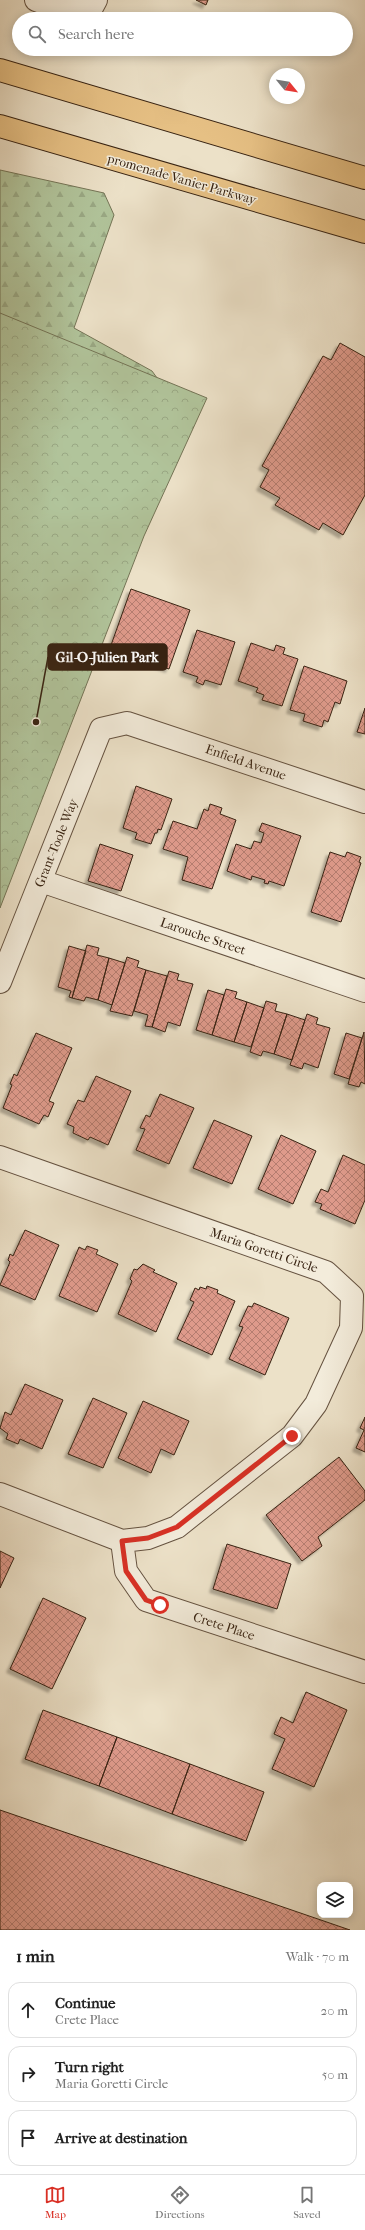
<!DOCTYPE html>
<html lang="en">
<head>
<meta charset="utf-8">
<style>
	body { margin:0; font-family:"IM FELL French Canon",serif; background:#f2f2f2; color:#222 }
	.controls { position:absolute; right:12px; bottom:12px; display:grid; overflow:hidden; border-radius:8px; box-shadow:0 2px 10px #0003 }
	.controls button { width:36px; height:36px; display:grid; place-items:center; padding:0; border:0; border-bottom:1px solid #e0e0e0; background:#fff; color:#222; font:20px sans-serif }
	.compass { position:absolute; left:269px; top:68px; width:36px; height:36px; border-radius:50%; background:#fff; box-shadow:0 2px 10px #0003; rotate:120deg }
	.stop { position:absolute; width:12px; height:12px; margin:-9px; border:3px solid #d93025; border-radius:50%; background:#fff }
	.stop.end { background:#d93025; border-color:#fff; box-shadow:0 1px 4px #0008 }
	.list { margin:0; padding:0; list-style:none }
	h2 { display:flex; justify-content:space-between; align-items:center; height:52px; margin:0; padding:0 16px; font-size:17px }
	h2 small { font-size:13px; font-weight:400; color:#767676 }
	.list li { display:grid; grid-template-columns:26px 1fr auto; gap:12px; align-items:center; box-sizing:border-box; height:56px; margin:0 8px 8px; padding:0 8px; border:1px solid #e0e0e0; border-radius:12px }
	.list b { display:block; font-size:15px; white-space:nowrap }
	.list p { margin:0; font-size:13px; white-space:nowrap; color:#767676 }
	.list em { font-size:13px; font-style:normal; color:#767676 }
	.icon { flex:none; width:22px; height:22px; fill:none; stroke:currentColor; stroke-width:2; stroke-linecap:round; stroke-linejoin:round }
	.map { position:relative; flex:none; width:365px; height:1930px; overflow:hidden }
	.search { position:absolute; background:#fff; box-shadow:0 2px 10px #0003; left:12px; right:12px; top:12px; height:44px; display:flex; align-items:center; gap:10px; box-sizing:border-box; padding:0 14px; border-radius:22px; color:#767676; font-size:15px }
	.sheet { height:244px; background:#fff }
	nav { display:flex; justify-content:space-around; align-items:center; box-sizing:border-box; height:56px; border-top:1px solid #e0e0e0; background:#fff; font-size:11px; color:#767676 }
	nav a { display:grid; justify-items:center; gap:2px }
	nav .on { color:#d93025 }
	.map>svg:first-child { display:block }
	.forest { fill:url(#forest-firs); stroke:#747456 }
	.park { fill:url(#park-crowns); stroke:#747456 }
	.building { fill:url(#building-cross-hatch); stroke:#382312; filter:url(#shadow) }
	.lines { fill:none; stroke-linecap:round; stroke-linejoin:round }
	.street-casing { stroke:#655240; stroke-width:24 }
	.primary-casing { stroke:#382312; stroke-width:24 }
	.street { stroke:#f3ecdb; stroke-width:22 }
	.primary { stroke:#e6c084; stroke-width:22 }
	.route { stroke:#d93025; stroke-width:5 }
	.labels { text-anchor:middle; dominant-baseline:central; stroke-width:3; stroke-linejoin:round; paint-order:stroke }
	.street-label { font-size:13px; fill:#382312; stroke:#f3ecdb }
	.leader { fill:none; stroke:#382312; stroke-width:1.5 }
	.callout-dot { fill:#382312; stroke:#f3ecdb; stroke-width:1.5 }
	.callout { fill:#382312; stroke:#382312; stroke-width:1.5 }
	.callout-label { font-size:14px; text-anchor:middle; font-weight:bold; fill:#fff }
</style>
</head>
<body>
<div class="map">
<svg width="365" height="1930" viewBox="0 0 365 1930">
	<defs>
		<pattern id="forest-firs" width="22" height="20" patternUnits="userSpaceOnUse"><rect width="22" height="20" fill="#b1c49b"/><path d="M5 1l3.5 6h-7zM16 11l3.5 6h-7z" fill="#99a884"/></pattern>
		<pattern id="park-crowns" width="20" height="18" patternUnits="userSpaceOnUse"><rect width="20" height="18" fill="#b1c49b"/><path d="M2 6a3 3 0 1 1 6 0M12 15a3 3 0 1 1 6 0" fill="none" stroke="#99a884"/></pattern>
		<pattern id="building-cross-hatch" width="8" height="8" patternUnits="userSpaceOnUse"><rect width="8" height="8" fill="#de9a8b"/><path d="M0 0l8 8M0 8l8-8" fill="none" stroke="#b57d70"/></pattern>
		<filter id="shadow"><feDropShadow dx="-3.5" dy="3.5" stdDeviation="1" flood-color="#0004"/></filter>
	</defs>
	<rect width="100%" height="100%" fill="#ece1c8"/>
	<filter id="stains"><feTurbulence type="fractalNoise" baseFrequency=".005" numOctaves="4"/><feColorMatrix values="0 0 0 0 .2 0 0 0 0 .09 0 0 0 0 .02 0 0 0 .5 -.17"/></filter>
	<radialGradient id="worn" r=".72"><stop offset=".6" stop-color="#630" stop-opacity="0"/><stop offset="1" stop-color="#630" stop-opacity=".3"/></radialGradient>
	<path class="forest" d="M0,170L104,193L114,215L74,328L152,371L160,382L0,340Z"/>
	<path class="park" d="M0,313L207,398L144,536L0,908Z"/>
	<path class="building" d="M196,0H208L206,5Z
		M340,343L365,357V495L343,535L323,523L319,530L275,505L280,498L260,487L269,470L262,466L323,356L331,360Z
		M131,589L190,610L169,669L110,648Z
		M197,630L235,642L221,685L205,680L203,685L196,682L198,677L183,672Z
		M251,643L274,651L276,645L285,648L283,654L298,659L282,706L262,700L264,695L256,692L258,688L238,681Z
		M304,666L347,681L340,704L335,702L328,722L324,720L322,727L303,721L305,714L290,710Z
		M365,708V734L357,732Z
		M136,786L172,799L161,830L158,829L157,833H155L151,844L135,839L137,833L123,828Z
		M210,804L222,808L220,814L236,820L212,889L182,880L188,857L163,849L173,821L197,829L204,809L208,811Z
		M262,823L301,836L284,886L269,881L268,884L264,883L265,880L252,876L251,880L227,871L236,844L251,849L254,841L261,843L264,833L259,831Z
		M100,844L133,855L121,891L88,881Z
		M330,852L345,857L347,852L361,857L359,862L361,863L341,922L311,912Z
		M87,945L99,948L97,955L109,958L98,1000L86,997L84,1001L72,998Z
		M69,946L86,951L72,998L69,997L71,991L58,987Z
		M127,957L139,961L137,967L146,970L132,1016L110,1011Z
		M109,958L125,963L112,1005L98,1000Z
		M146,970L167,976L152,1027L145,1026L148,1015L134,1011Z
		M169,971L179,974L177,980L193,984L180,1026L168,1022L165,1032L152,1027Z
		M226,989L237,992L235,998L247,1002L234,1042L212,1035Z
		M208,990L224,995L212,1035L196,1030Z
		M266,1001L277,1004L275,1011L287,1014L274,1054L263,1051L261,1056L250,1052Z
		M247,1002L264,1008L251,1047L234,1042Z
		M287,1014L305,1020L292,1060L274,1054Z
		M307,1014L318,1018L316,1024L330,1028L318,1068L304,1063L302,1069L290,1065Z
		M364,1032L365,1084L361,1082L359,1087L348,1084Z
		M36,1033L72,1048L49,1101L54,1103L48,1117L44,1115L39,1124L3,1108L12,1085L10,1084L14,1074L17,1076Z
		M346,1033L362,1038L349,1079L334,1074Z
		M96,1076L131,1091L108,1145L90,1137L88,1140L73,1133L74,1127L67,1124L78,1100L84,1102Z
		M160,1094L194,1108L169,1164L136,1150L145,1129L140,1128L146,1115L150,1117Z
		M214,1120L252,1136L232,1184L193,1168Z
		M281,1135L316,1151L293,1204L258,1189Z
		M343,1155L365,1165V1200L355,1224L320,1209L322,1204L315,1202L321,1189L328,1192Z
		M25,1230L59,1245L35,1300L0,1285L10,1262L8,1260L10,1254L13,1256Z
		M87,1246L98,1250L96,1254L118,1264L97,1312L59,1296L79,1247L85,1250Z
		M143,1264L155,1270L153,1272L177,1283L156,1332L118,1314L132,1281L130,1279L134,1269L137,1270Z
		M207,1286L218,1290L217,1293L235,1301L212,1355L177,1339L194,1302L190,1300L195,1288L199,1290L200,1287L206,1289Z
		M254,1303L289,1318L265,1375L229,1359L243,1327L239,1326L248,1306L252,1307Z
		M25,1384L63,1400L42,1449L20,1439L18,1444L6,1439L8,1434L0,1428L5,1412L11,1415Z
		M93,1398L127,1413L103,1468L68,1454Z
		M143,1401L189,1421L174,1455L161,1449L151,1473L118,1458Z
		M365,1417V1452L356,1448L364,1430L360,1428Z
		M339,1457L365,1491V1500L318,1537L322,1546L302,1561L266,1515Z
		M227,1544L291,1564L277,1609L213,1589Z
		M0,1551L14,1558L0,1588Z
		M43,1598L86,1618L52,1689L10,1669Z
		M306,1692L347,1710L314,1787L272,1769L285,1739L274,1734L281,1717L293,1723Z
		M43,1710L117,1737L99,1786L25,1759Z
		M117,1737L190,1764L172,1814L99,1786Z
		M190,1764L264,1792L246,1841L172,1814Z
		M0,1810L350,1930H0Z"/>
	<g class="lines">
		<defs>
			<path id="street" d="M36,0L65,11H90L96,0
				M41,881L365,991
				M0,982L101,729L127,723L365,802
				M0,1157L326,1272L352,1296L351,1328L316,1404L292,1436L177,1527L148,1538L122,1541L0,1494
				M122,1541L126,1571L146,1600L365,1672"/>
			<path id="primary" d="M0,70L365,178
				M0,126L365,232"/>
		</defs>
		<use href="#street" class="street-casing"/>
		<use href="#primary" class="primary-casing"/>
		<use href="#street" class="street"/>
		<use href="#primary" class="primary"/>
	</g>
	<g class="lines">
		<path class="route" d="M160,1605L146,1600L126,1571L122,1541L148,1538L177,1527L292,1436"/>
	</g>
	<g class="labels">
		<g class="street-label">
			<text transform="translate(182 179) rotate(16)">promenade Vanier Parkway</text>
			<text transform="translate(246 762) rotate(19)">Enfield Avenue</text>
			<text transform="translate(56 843) rotate(-68)">Grant-Toole Way</text>
			<text transform="translate(203 936) rotate(19)">Larouche Street</text>
			<text transform="translate(264 1250) rotate(19)">Maria Goretti Circle</text>
			<text transform="translate(224 1626) rotate(18)">Crete Place</text>
		</g>
	</g>
	<path class="leader" d="M36 722L48 657"/>
	<circle class="callout-dot" cx="36" cy="722" r="4"/>
	<rect class="callout" x="48" y="644" width="119" height="26" rx="4"/>
	<g class="callout-label">
		<text x="107" y="662">Gil-O-Julien Park</text>
	</g>
	<rect width="100%" height="100%" filter="url(#stains)"/>
	<rect width="100%" height="100%" fill="url(#worn)"/>
</svg>
<div class="controls">
<button><svg class="icon" aria-label="layers" viewBox="0 0 24 24"><path d="M12 4l9 5-9 5-9-5zM3 14l9 5 9-5"/></svg></button>
</div>
<svg class="compass" viewBox="-18 -18 36 36"><path d="M0-13l5 13h-10z" fill="#e53935"/><path d="M0 13l5-13h-10z" fill="#767676"/></svg>
<div class="stop" style="left:160px;top:1605px"></div>
<div class="stop end" style="left:292px;top:1436px"></div>
<div class="search"><svg class="icon" aria-label="search" viewBox="0 0 24 24"><circle cx="10" cy="10" r="6"/><path d="M15 15l6 6"/></svg>Search here</div>
</div>
<section class="sheet">
<h2>1 min<small>Walk · 70 m</small></h2>
<ul class="list">
<li><svg class="icon" aria-label="ahead" viewBox="0 0 24 24"><path d="M12 20V5M6 11l6-6 6 6"/></svg><div><b>Continue</b><p>Crete Place</p></div><em>20 m</em></li>
<li><svg class="icon" aria-label="right" viewBox="0 0 24 24"><path d="M7 20v-9h11M14 6l5 5-5 5"/></svg><div><b>Turn right</b><p>Maria Goretti Circle</p></div><em>50 m</em></li>
<li><svg class="icon" aria-label="arrive" viewBox="0 0 24 24"><path d="M6 21V4h12l-3 4 3 4H6"/></svg><div><b>Arrive at destination</b></div></li>
</ul>
</section>
<nav>
<a class="on"><svg class="icon" aria-label="map" viewBox="0 0 24 24"><path d="M3 6l6-2 6 2 6-2v14l-6 2-6-2-6 2zM9 4v14M15 6v14"/></svg>Map</a>
<a><svg class="icon" aria-label="directions" viewBox="0 0 24 24"><path d="M12 3l9 9-9 9-9-9zM9 14v-3h6M13 9l2 2-2 2"/></svg>Directions</a>
<a><svg class="icon" aria-label="saved" viewBox="0 0 24 24"><path d="M7 4h10v16l-5-4-5 4z"/></svg>Saved</a>
</nav>
</body>
</html>
